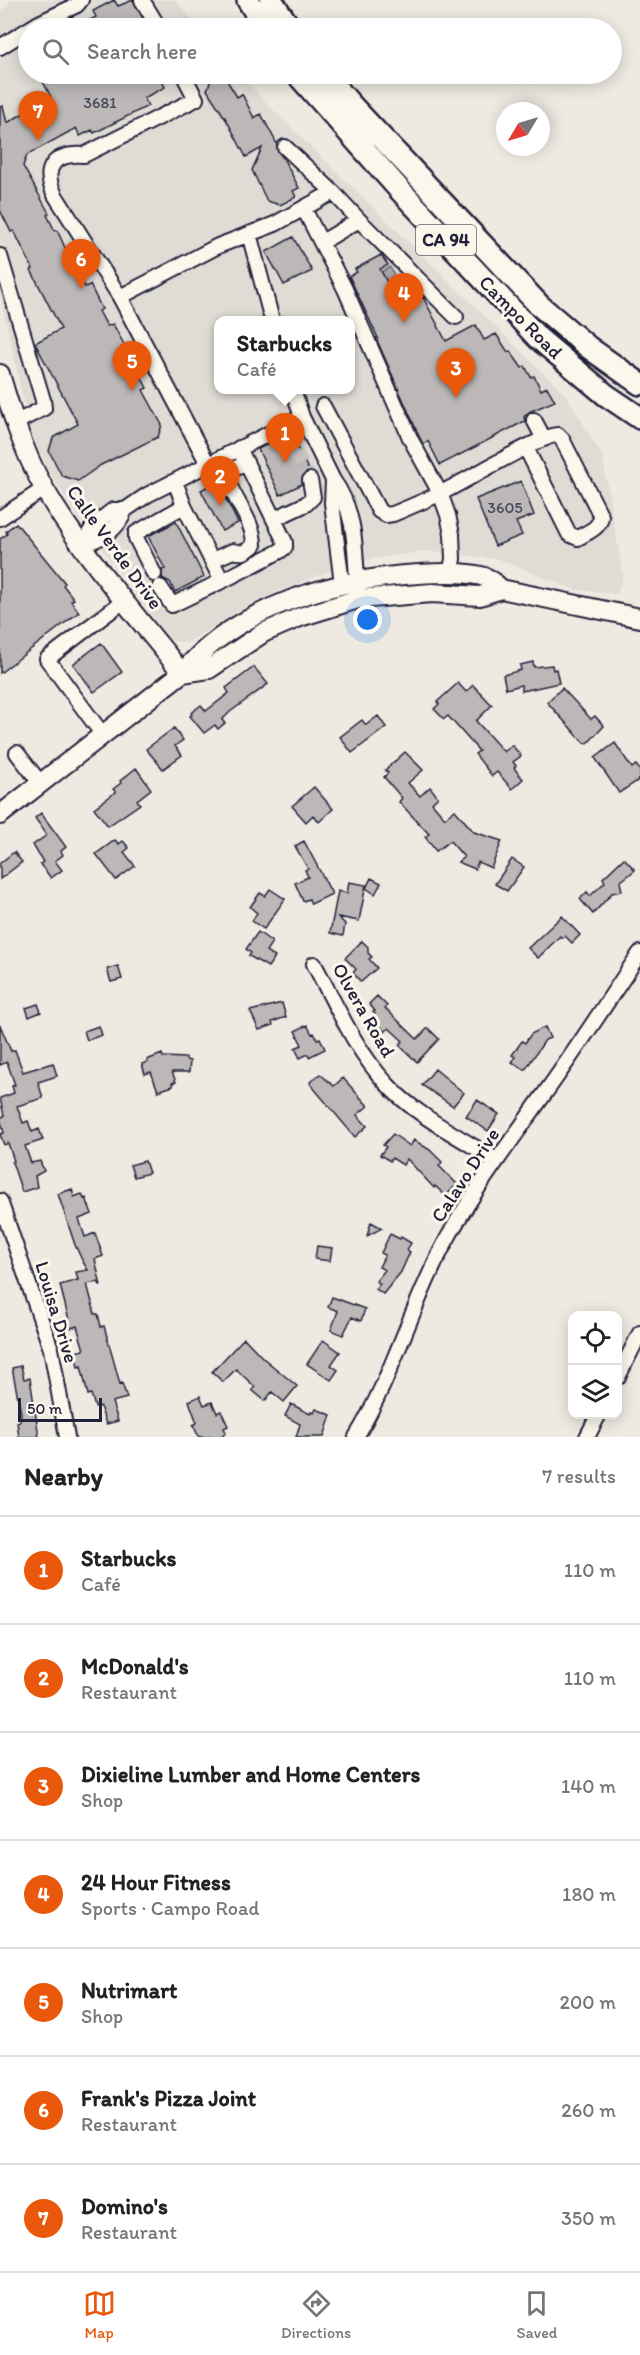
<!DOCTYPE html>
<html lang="en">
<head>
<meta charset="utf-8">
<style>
	body { margin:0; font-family:Itim,sans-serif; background:#f2f2f2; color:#222 }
	.controls { position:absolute; right:18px; bottom:18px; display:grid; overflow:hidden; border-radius:12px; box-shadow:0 3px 15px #0003 }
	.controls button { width:54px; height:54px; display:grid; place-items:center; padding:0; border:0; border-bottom:2px solid #e0e0e0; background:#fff; color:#222; font:30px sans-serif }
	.compass { position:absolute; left:496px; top:102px; width:54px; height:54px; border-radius:50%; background:#fff; box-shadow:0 3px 15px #0003; rotate:232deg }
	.scale { position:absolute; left:18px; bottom:15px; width:84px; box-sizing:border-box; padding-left:6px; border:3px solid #22223b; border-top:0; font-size:16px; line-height:21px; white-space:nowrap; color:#22223b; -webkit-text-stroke:4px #fbf7ec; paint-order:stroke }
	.you { position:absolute; left:368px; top:620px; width:21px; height:21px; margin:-15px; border:4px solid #fff; border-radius:50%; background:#1a73e8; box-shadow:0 0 0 9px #1a73e833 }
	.badge { display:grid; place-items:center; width:39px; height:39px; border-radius:50%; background:#ea580c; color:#fff; font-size:20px; font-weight:700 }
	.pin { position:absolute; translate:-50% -50px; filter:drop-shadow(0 2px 3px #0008) }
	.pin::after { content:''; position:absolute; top:32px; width:21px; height:18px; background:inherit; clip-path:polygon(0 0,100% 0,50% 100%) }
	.popup { position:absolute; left:214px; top:316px; width:141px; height:78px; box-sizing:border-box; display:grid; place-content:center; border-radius:12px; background:#fff; filter:drop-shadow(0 2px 4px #0005); font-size:20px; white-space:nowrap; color:#767676 }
	.popup b { font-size:22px; color:#222 }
	.popup::after { content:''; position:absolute; left:50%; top:100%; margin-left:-12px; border:12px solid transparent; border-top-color:#fff }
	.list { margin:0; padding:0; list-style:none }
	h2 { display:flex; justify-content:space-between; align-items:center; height:78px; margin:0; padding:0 24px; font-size:26px }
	h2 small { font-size:20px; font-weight:400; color:#767676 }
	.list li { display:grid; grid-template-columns:39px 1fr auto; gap:18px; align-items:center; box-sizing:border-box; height:108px; padding:0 24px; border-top:2px solid #e0e0e0 }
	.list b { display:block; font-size:22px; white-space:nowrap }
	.list p { margin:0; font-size:20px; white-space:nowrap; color:#767676 }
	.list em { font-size:20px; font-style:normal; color:#767676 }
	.icon { flex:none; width:33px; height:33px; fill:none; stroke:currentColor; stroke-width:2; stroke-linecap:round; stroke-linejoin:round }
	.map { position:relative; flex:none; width:640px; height:1437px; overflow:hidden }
	.search { position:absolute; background:#fff; box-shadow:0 3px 15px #0003; left:18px; right:18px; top:18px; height:66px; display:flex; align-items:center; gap:15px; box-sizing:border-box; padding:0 21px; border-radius:33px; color:#767676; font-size:22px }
	.sheet { height:834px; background:#fff }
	nav { display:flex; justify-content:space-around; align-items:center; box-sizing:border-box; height:84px; border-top:2px solid #e0e0e0; background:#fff; font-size:16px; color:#767676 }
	nav a { display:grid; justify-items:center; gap:3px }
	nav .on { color:#ea580c }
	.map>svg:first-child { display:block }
	.built { fill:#dfdbd5; fill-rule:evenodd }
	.water { fill:#a6a3a7; stroke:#716f7c; stroke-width:1.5 }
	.building { fill:#bcb8b8; stroke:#22223b; stroke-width:1.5 }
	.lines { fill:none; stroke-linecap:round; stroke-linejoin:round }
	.minor-tunnel { stroke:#c5c2c1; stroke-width:14; stroke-dasharray:14 7; stroke-linecap:butt }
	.minor-casing { stroke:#22223b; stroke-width:18 }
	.major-casing { stroke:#22223b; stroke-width:22 }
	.highway-casing { stroke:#22223b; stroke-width:26 }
	.minor { stroke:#fbf7ec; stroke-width:14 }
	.major { stroke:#fbf7ec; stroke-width:18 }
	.highway { stroke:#fbf7ec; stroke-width:21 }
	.labels { text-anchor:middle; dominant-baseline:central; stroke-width:6; stroke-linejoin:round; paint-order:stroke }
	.number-label { font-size:16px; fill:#48485a }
	.shield { fill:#fbf7ec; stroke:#636270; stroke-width:1.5 }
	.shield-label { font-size:18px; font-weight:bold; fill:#22223b }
	.street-label { font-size:20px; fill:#22223b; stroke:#fbf7ec }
</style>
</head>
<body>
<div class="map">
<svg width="640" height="1437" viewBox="0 0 640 1437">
	<rect width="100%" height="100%" fill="#eeeae2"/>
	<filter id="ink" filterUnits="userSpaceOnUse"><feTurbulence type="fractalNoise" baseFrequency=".0167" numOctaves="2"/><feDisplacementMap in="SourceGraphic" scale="12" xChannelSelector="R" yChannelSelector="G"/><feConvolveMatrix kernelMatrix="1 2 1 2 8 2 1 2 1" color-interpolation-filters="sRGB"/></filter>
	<g filter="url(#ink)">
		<path class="built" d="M11,0H175L200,28H28V74H240L267,104L566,395L602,455L623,576L617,594L576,590L498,559L425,551L372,559L316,576L254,602L186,643L170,640L78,517L49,472L30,430L0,295V14ZM219,320H351V390H219Z"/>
		<path class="water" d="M390,267L408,301L399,306L381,272Z"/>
		<path class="building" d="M114,0L118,6L133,0L148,28H74L96,17L93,11Z
			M39,74H174V76L162,82L165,87L144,98L148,106L94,133L92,130L80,136L76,128L27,155L23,166L49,213L47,215L55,231L57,230L67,252L70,250L80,269L78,271L85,287L90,285L102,309L99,311L107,326L113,324L147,388L143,390L162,425L158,437L101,465L78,481L62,476L49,451L53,438L78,424L35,343L61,329L31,270L33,269L14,231L11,232L0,210V107L3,106L7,123L51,97Z
			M223,74L237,97L242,94L254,118L261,114L277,144V150L283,158L299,188L293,191L296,197L280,205L267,201L252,170L262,148L246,157L227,121L207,90L211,80Z
			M293,237L312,271L284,285L266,252Z
			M381,255L388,265L380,269L401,309L423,297L446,341L476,325L484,340L496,334L508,352L510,351L522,368L525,366L531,377L534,376L541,390L547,387L555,401L529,412L524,417L525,421L440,465L428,441L423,444L419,436L376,338H378L349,276L357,272L355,269Z
			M290,433L309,471L302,476V484L280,495L258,449Z
			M217,481L238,523L222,531L201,490Z
			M521,481L534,515L516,522L522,535L495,546L476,499Z
			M176,522L204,577L175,592L170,582L162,578V570L165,569L148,536Z
			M16,523L65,583L63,585L74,599L71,601L79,612L0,673V539L7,534L6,531Z
			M101,643L122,672L94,692L73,664Z
			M533,662L534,667L552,665L553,670L556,669L559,683L522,691L521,685L506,689L503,675L521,670L520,665Z
			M254,667L268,684L230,712L222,720L225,723L218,729L215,725L204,733L190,716L192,715L191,713L201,705L206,711L229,693L226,688Z
			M458,683L466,692L473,685L492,705L476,721L504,752L512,745L521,756L513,762L516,766L514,768L523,779L512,789L497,772L492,776L475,754L479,751L448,716L444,719L434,709L439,704L437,702Z
			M562,688L591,719L595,716L604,726L587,744L584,743L547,702Z
			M378,716L386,727L352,753L340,737L362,720L366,725Z
			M174,728L183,740L175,746L182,755L163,769L146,749Z
			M615,743L632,768L636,765L640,770V779L619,793L595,758Z
			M405,752L423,770L408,783L420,796L430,787L438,797L432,803L445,818L455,810L474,832L502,841L491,868L478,862L475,869L458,862L464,857L450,841L436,851L425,837L429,834L399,802L402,798L384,777L388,773L385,770Z
			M136,768L151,789L137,800L140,804L108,826L94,808L116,792L113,789L121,783L120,781Z
			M314,787L333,809L319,822L313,815L306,822L292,806Z
			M41,813L66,847L61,851L63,855L55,861L62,870L51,878L40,864L43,862L33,845L47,835L35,818Z
			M115,840L119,844L123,841L129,848L124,852L135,866L116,880L96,854Z
			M304,841L332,894L311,904L309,899L303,901L295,883L308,877L305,870L308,869L295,846Z
			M14,852L22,862L0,879V863Z
			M624,858L635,870L620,882L622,891L612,893L593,914L580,899L587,892L590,896L605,882L603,878Z
			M512,859L524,867L507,891L495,884Z
			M371,878L381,883L375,894L366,888Z
			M349,882L366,885L359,921L338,917L345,924L343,936L330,933L338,891L347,893Z
			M270,889L285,899L264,929L252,921L257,913L250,907L260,893L265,896Z
			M562,916L580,935L572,943L565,936L562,938L560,936L538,958L528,948Z
			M258,932L272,942L266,951L275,957L268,967L249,956L251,953L246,949Z
			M362,941L368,947V953L372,957L369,959L377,968L361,982L353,973L356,969L345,958Z
			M118,966L122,979L111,982L107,969Z
			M377,996L387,1006L385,1008L417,1039L428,1028L439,1039L417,1062L399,1045L403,1041L389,1028L385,1032L372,1018L375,1014L373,1012L375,1011L369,1004Z
			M282,1003L286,1017L272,1022L273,1025L259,1030L250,1011Z
			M38,1004L41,1012L29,1017L26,1008Z
			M0,1025L11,1051L15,1050L23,1072L53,1063L57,1076L38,1082L43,1098L17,1106L23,1123L28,1121L32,1132L39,1129L43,1140L25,1146L31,1163L40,1161L44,1171L35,1176L37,1187L22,1192L12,1162L14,1161L8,1143L4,1145L0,1134L4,1133L0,1118L4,1116L0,1098L14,1093L12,1086L15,1085L7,1062L0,1065Z
			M307,1025L312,1034L314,1033L317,1039L320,1038L325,1049L309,1057L308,1054L300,1058L295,1048L302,1045L295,1031Z
			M99,1026L102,1035L87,1040L84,1031Z
			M545,1027L550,1038L545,1040L525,1070L512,1062L515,1057L512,1055L522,1041L525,1043L531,1034Z
			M162,1054L163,1057L186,1058V1060L190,1061L189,1072H172L176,1082L172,1083L173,1086L158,1091L151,1072L145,1074L142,1064L148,1062L147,1060Z
			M435,1069L464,1093L453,1106L422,1085Z
			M320,1074L334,1086L343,1078L368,1106L357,1115L367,1126L355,1137L311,1085L310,1082Z
			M477,1100L499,1114L488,1131L466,1116Z
			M393,1134L410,1146L414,1140L430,1150L442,1162L439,1166L457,1184L446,1196L435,1186L434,1188L407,1159L403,1165L392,1158L390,1161L380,1155L386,1147L383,1145Z
			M145,1161L149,1173L134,1177L130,1165Z
			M72,1189L74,1197L82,1194L84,1199L86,1198L92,1214L79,1219L85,1237L95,1233L103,1256L95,1259L101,1286L98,1282L87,1284L95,1314H98L101,1327L104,1326L120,1384L122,1383L127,1398L112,1402L118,1421L106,1424L100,1406L95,1407L91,1394L88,1395L81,1366L78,1367L75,1352L84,1350L77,1326L71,1328L60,1285L78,1280L76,1272L88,1270L83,1262L75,1245L58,1194Z
			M371,1222L382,1228L367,1236Z
			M390,1234L400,1239L401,1237L411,1243L407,1250L410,1252L401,1272L383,1294L376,1289L380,1284L376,1281L385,1270L379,1267L385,1255L381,1253Z
			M317,1246L332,1248L330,1261L315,1259Z
			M332,1297L365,1309L361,1321L352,1317L343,1335L331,1330L338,1311L328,1307Z
			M244,1338L263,1358L297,1386L284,1402L272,1392L265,1401L252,1390L255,1387L236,1369L223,1382L212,1372Z
			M323,1340L340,1352L331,1365L338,1370L331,1380L307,1364Z
			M21,1366L24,1379L30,1378L39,1437H19L17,1422L20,1421L21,1413L12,1368Z
			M200,1396L204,1405L212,1402L217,1413L221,1411L228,1426L224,1428L226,1432L222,1437H199L193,1425L197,1423L189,1401Z
			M291,1404L310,1414L311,1412L314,1413L316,1409L331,1415L324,1437H296L300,1424L285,1416Z"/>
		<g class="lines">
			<path class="minor-tunnel" d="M286,433L310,480"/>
			<defs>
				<path id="minor" d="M142,0L159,28
					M0,47L39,23L77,5L81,0
					M285,147L333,192
					M304,209L345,289L411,440L440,493L448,515L452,534L453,559L450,574
					M359,220L456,317
					M251,233V241L272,320
					M0,256L43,400L44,408L15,423
					M120,297L55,195C41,167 55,153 84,155L196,99L183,74
					M293,390L302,417L333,480
					M323,406L379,511L386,515L393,514C409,507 425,501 441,493C460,484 545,433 558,435L562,439L601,516C600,529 587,532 578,538L569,534L526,448
					M534,420L544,439
					M208,464L120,297L218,246L275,224L333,192L359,220L322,242
					M175,481L184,506L222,581L280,551L285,547V542L239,448
					M113,510H125C118,531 102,538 82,545L94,525Z
					M125,510L147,495L302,417
					M0,518L45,488
					M274,519L306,504L313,497L310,480
					M212,560L233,551C243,554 246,552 254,545C254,519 231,498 225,473L246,463
					M154,574L136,538V533L184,506
					M342,584L332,503L333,480C355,510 355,545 357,581
					M160,587L172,605L222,581
					M103,735L47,659L125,600
					M17,753L41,784
					M314,964C336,1005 355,1049 386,1083C413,1114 461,1138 496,1160
					M0,1201L51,1349L67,1437
					M618,1377L640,1333
					M356,1437C393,1376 411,1306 445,1243C472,1192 507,1147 540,1100C575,1052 607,1002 640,953
					M587,1437L599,1414"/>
				<path id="major" d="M0,374C13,419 28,465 54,505C91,564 139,619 182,673
					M182,673L209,669L263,633L300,617L358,599L432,593L480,596L501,589
					M0,815L182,673C238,606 334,579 419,574C436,573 471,571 487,578C492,580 497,585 501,589L640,618"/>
				<path id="highway" d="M248,0L265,28
					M271,0L290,28
					M297,74L398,188L538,338L606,395L640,418
					M325,74L351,105L539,305L588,347L640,384"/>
			</defs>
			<use href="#minor" class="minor-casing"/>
			<use href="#major" class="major-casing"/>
			<use href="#highway" class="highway-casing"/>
			<use href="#minor" class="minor"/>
			<use href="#major" class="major"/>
			<use href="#highway" class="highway"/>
		</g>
	</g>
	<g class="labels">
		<g class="number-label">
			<text x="100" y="102">3681</text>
			<text x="505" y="507">3605</text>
		</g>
		<rect class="shield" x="416" y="225" width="60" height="30" rx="4.5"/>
		<g class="shield-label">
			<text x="446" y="240">CA 94</text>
		</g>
		<g class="street-label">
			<text transform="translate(521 317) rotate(45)">Campo Road</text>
			<text transform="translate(115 547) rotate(54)">Calle Verde Drive</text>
			<text transform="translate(364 1010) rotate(60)">Olvera Road</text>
			<text transform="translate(465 1175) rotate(-57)">Calavo Drive</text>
			<text transform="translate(57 1312) rotate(73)">Louisa Drive</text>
		</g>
	</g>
</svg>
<div class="controls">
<button><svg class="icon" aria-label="locate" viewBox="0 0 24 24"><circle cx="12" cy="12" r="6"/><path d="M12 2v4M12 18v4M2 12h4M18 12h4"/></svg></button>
<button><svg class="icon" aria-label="layers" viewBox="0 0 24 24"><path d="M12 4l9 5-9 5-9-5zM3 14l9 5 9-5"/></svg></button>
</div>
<svg class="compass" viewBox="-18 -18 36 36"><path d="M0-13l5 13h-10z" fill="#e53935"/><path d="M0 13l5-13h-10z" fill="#767676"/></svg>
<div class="scale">50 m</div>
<div class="you"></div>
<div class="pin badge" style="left:285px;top:463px">1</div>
<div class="popup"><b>Starbucks</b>Café</div>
<div class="pin badge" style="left:220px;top:506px">2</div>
<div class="pin badge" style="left:456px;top:398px">3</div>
<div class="pin badge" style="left:404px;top:323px">4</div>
<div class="pin badge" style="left:132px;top:391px">5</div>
<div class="pin badge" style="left:81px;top:289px">6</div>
<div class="pin badge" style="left:38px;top:141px">7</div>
<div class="search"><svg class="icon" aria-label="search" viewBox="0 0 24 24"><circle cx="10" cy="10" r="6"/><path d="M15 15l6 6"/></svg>Search here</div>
</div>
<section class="sheet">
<h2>Nearby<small>7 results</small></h2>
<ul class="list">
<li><span class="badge">1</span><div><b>Starbucks</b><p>Café</p></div><em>110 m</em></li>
<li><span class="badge">2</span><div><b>McDonald's</b><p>Restaurant</p></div><em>110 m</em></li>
<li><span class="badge">3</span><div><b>Dixieline Lumber and Home Centers</b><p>Shop</p></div><em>140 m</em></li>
<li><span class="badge">4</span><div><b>24 Hour Fitness</b><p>Sports · Campo Road</p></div><em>180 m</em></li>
<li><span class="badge">5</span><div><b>Nutrimart</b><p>Shop</p></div><em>200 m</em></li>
<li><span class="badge">6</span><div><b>Frank's Pizza Joint</b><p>Restaurant</p></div><em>260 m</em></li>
<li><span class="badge">7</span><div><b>Domino's</b><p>Restaurant</p></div><em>350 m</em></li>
</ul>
</section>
<nav>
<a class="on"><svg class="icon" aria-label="map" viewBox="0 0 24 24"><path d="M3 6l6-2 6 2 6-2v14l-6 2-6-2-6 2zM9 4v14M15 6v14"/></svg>Map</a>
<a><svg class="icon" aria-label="directions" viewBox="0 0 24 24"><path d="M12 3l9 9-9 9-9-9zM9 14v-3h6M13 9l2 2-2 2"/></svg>Directions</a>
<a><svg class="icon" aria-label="saved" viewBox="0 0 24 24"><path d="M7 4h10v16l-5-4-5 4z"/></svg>Saved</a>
</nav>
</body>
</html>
